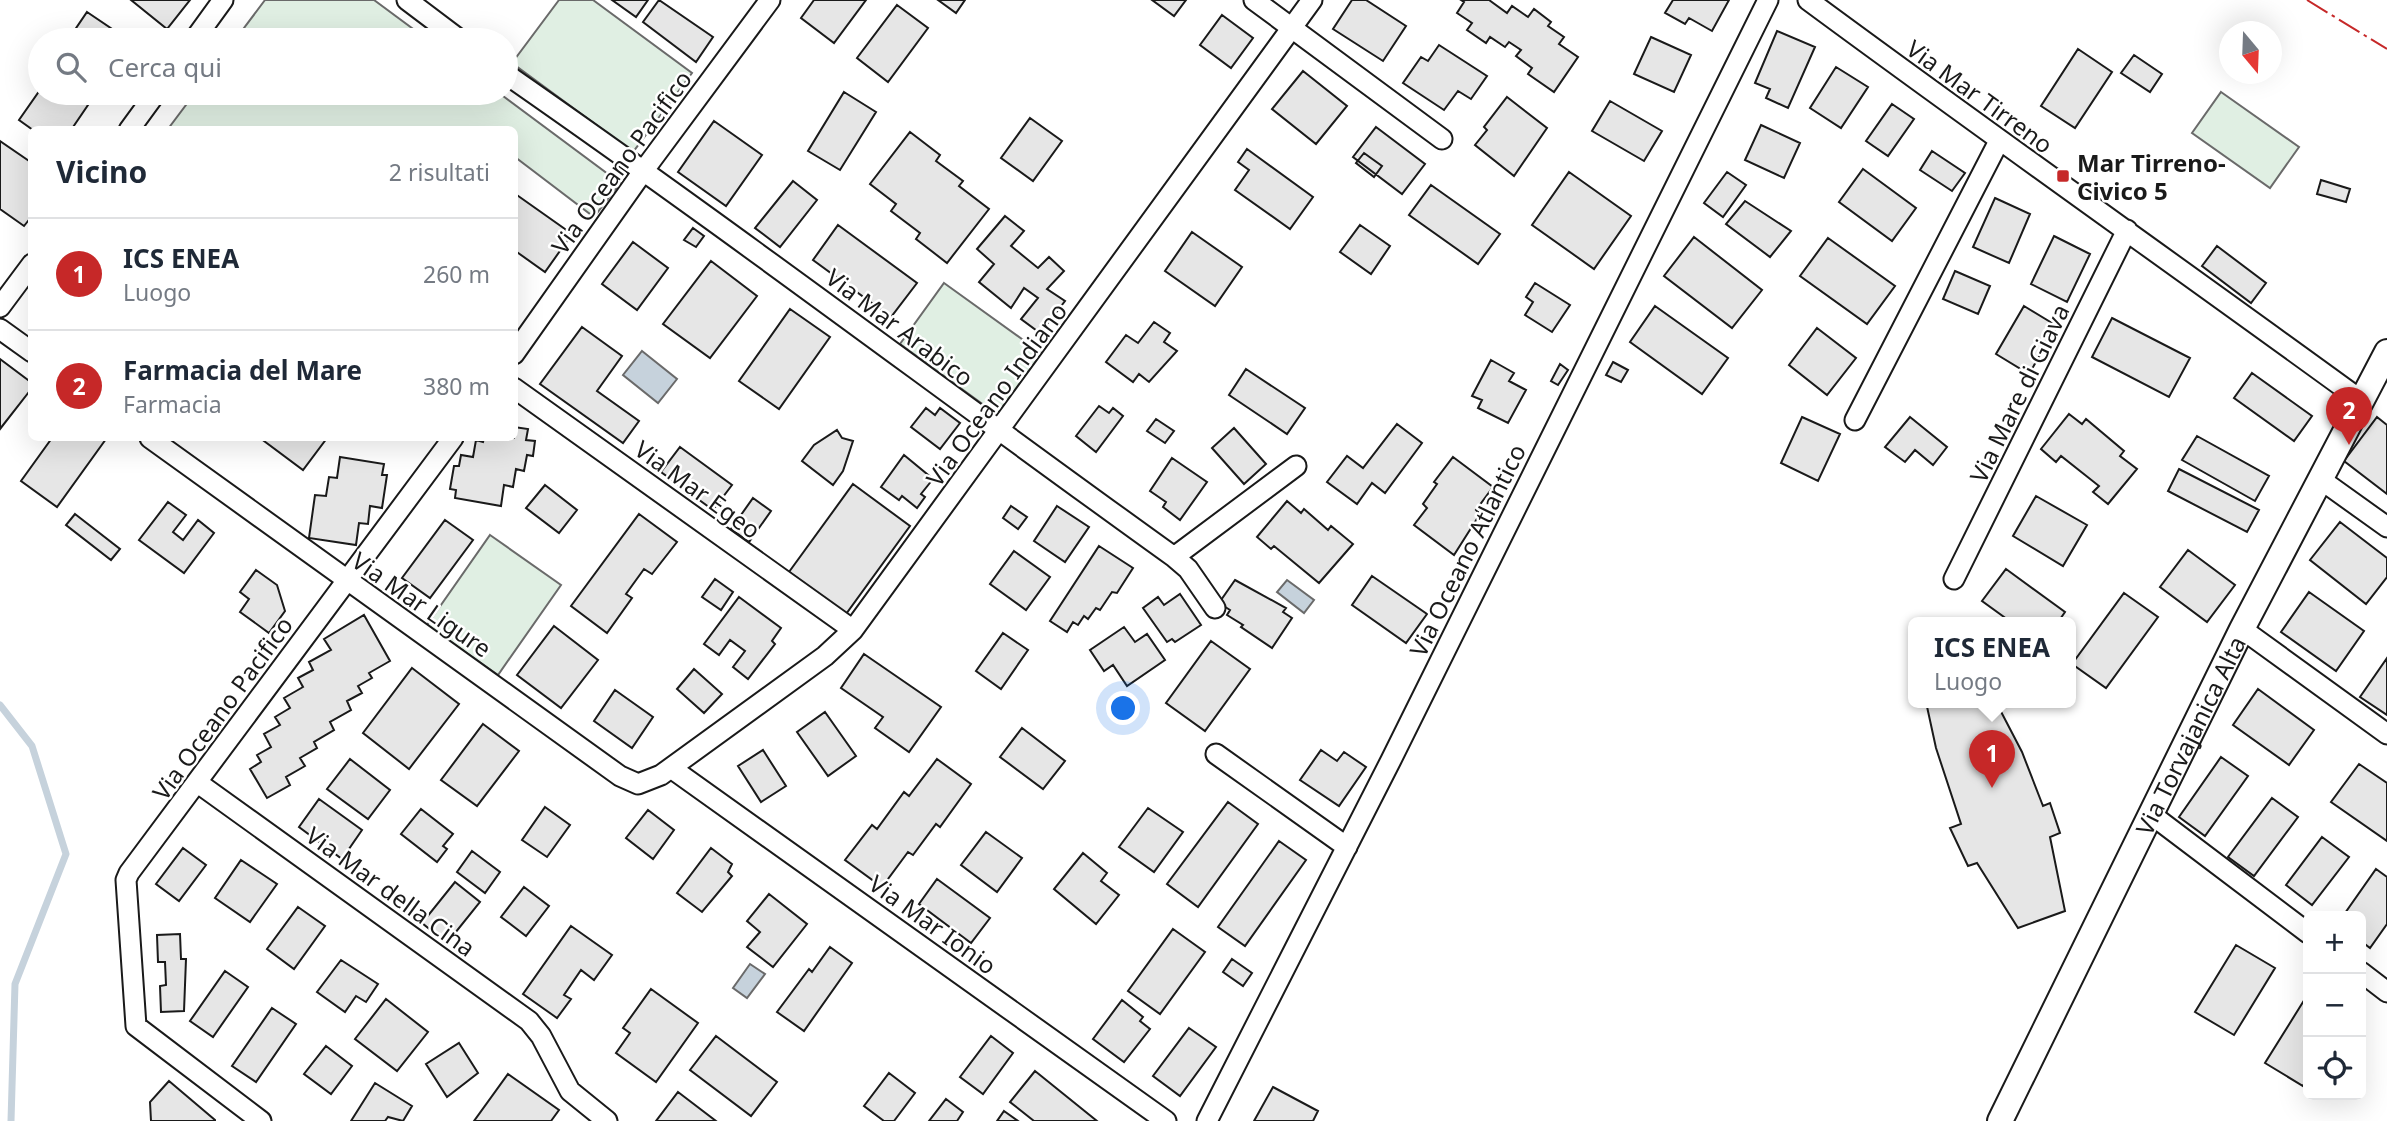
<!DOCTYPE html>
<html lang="it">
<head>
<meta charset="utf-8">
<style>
	body { margin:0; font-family:"Noto Sans",sans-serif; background:#f6f6f7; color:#1f2937 }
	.controls { position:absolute; right:21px; bottom:21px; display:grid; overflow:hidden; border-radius:10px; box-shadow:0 7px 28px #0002 }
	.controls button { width:63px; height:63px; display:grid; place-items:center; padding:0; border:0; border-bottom:2px solid #e0e1e3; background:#fff; color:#1f2937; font:35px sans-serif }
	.compass { position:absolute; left:2219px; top:21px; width:63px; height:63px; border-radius:50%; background:#fff; box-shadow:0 7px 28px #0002; rotate:161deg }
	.you { position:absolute; left:1124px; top:709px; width:24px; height:24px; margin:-18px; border:5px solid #fff; border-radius:50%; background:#1a73e8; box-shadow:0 0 0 10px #1a73e833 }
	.badge { display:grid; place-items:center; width:46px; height:46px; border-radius:50%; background:#c62828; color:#fff; font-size:23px; font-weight:700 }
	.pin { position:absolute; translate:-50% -58px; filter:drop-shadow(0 2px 4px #0008) }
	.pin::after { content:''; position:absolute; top:37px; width:24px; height:21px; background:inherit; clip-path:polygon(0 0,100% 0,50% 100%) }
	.popup { position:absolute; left:1908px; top:617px; width:168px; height:91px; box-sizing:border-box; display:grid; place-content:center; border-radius:10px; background:#fff; filter:drop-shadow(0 2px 5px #0005); font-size:23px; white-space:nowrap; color:#747a83 }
	.popup b { font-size:26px; color:#1f2937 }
	.popup::after { content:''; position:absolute; left:50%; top:100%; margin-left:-14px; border:14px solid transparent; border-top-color:#fff }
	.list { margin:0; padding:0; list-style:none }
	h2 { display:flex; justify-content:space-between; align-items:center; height:91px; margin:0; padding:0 28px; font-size:30px }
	h2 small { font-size:23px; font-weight:400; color:#747a83 }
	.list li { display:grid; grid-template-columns:46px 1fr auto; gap:21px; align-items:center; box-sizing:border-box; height:112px; padding:0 28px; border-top:2px solid #e0e1e3 }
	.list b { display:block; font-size:26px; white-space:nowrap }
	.list p { margin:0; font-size:23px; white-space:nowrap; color:#747a83 }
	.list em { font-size:23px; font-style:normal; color:#747a83 }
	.icon { flex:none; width:38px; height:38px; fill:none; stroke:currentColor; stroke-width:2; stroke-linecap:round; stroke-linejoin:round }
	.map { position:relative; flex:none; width:2387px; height:1121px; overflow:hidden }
	.search { position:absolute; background:#fff; box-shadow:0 7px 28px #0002; left:28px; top:28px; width:490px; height:77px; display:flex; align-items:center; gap:18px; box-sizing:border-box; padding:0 24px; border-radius:38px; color:#747a83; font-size:26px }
	.panel { position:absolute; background:#fff; box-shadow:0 7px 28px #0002; left:28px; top:126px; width:490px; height:315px; border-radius:10px }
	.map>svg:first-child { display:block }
	.green { fill:#e0efe3; stroke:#6a6a6a; stroke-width:2 }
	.water { fill:#c6d2dc; stroke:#6a6a6a; stroke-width:2 }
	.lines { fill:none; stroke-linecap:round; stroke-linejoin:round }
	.stream { stroke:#c6d2dc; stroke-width:7 }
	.building { fill:#e6e6e6; stroke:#1a1a1a; stroke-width:2 }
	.minor-casing { stroke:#1a1a1a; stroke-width:23 }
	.tertiary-casing { stroke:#1a1a1a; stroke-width:28 }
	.minor { stroke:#fff; stroke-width:19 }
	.tertiary { stroke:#fff; stroke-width:24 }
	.power { stroke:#c62828; stroke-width:2; stroke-dasharray:24 5 3.5 5; stroke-linecap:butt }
	.poi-dot { fill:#c62828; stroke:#fff; stroke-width:2.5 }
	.labels { text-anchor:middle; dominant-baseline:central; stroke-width:5; stroke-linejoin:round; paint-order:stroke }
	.street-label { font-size:24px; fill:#1a1a1a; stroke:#fff }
	.poi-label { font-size:24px; font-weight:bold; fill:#1a1a1a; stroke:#fff; text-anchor:start }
</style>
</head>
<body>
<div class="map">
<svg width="2387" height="1121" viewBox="0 0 2387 1121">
	<rect width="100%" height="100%" fill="#fff"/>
	<path class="green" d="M265,0H374L428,40H235Z
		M559,0H593L692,73L633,152L512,63Z
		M2221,92L2299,147L2270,188L2192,133Z
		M195,93H499L620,183L594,217L515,157L514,130L168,129Z
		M944,283L1044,355L999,416L900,344Z
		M490,535L561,585L498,675L427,625Z"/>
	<path class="water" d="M642,351L677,379L658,403L623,375Z
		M1287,580L1314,600L1304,613L1277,592Z
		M750,964L765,974L747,998L733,988Z"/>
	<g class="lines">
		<path class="stream" d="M0,705L32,746L66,854L15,984L11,1121"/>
	</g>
	<path class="building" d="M131,0H190L167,29Z
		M612,0H648L636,17Z
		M659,0L713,37L696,62L643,22Z
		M814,0H866L834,43L801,18Z
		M938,0H965L956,13Z
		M1152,0H1186L1174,16Z
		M1352,0H1366L1406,26L1383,61L1333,29Z
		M1461,0H1489L1507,13L1512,6L1528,17L1534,9L1551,22L1548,26L1564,37L1559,44L1578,57L1554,92L1528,74L1532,68L1516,56L1521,50L1509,42L1505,47L1490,37L1486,43L1467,30L1472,23L1457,13L1464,2Z
		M1673,0H1729L1712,31L1689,18L1685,24L1665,13Z
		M897,5L928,28L888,82L857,58Z
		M87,12L118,33L112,40H68Z
		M1222,15L1253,38L1231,68L1200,45Z
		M1777,31L1815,47L1788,108L1766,98L1770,89L1755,83Z
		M1651,37L1691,55L1674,92L1634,74Z
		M1439,45L1487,76L1471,99L1458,91L1444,110L1403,83L1421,57L1428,61Z
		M2078,49L2112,72L2075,128L2041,106Z
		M2134,55L2162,74L2150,92L2121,73Z
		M1836,67L1868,87L1841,128L1810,108Z
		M1303,71L1347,106L1316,144L1272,109Z
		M40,90V93H70L88,105L71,130H33L19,120Z
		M844,92L876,112L840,170L808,151Z
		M1507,97L1547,128L1514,176L1475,145L1487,130L1484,127Z
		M1610,101L1662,131L1644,161L1592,131Z
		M1892,104L1914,119L1888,156L1866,141Z
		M1030,118L1062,141L1033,181L1001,158Z
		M714,121L762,155L726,206L678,172Z
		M1761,125L1800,143L1784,178L1745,160Z
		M1376,127L1425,164L1402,194L1353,157Z
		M910,132L940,155L936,161L963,181L959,186L989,209L947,263L916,239L920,233L891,211L896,204L870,184Z
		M0,141L32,163V216L24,226L0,209Z
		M1247,149L1313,197L1290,229L1235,190L1249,170L1238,162Z
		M1932,151L1965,173L1952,191L1920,170Z
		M1364,153L1382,166L1374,177L1356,163Z
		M1863,169L1916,208L1892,241L1839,202Z
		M1569,172L1631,216L1594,269L1532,225Z
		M1727,172L1746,185L1723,217L1704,203Z
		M2321,180L2350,189L2346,202L2317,194Z
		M793,181L817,200L780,247L755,228Z
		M1431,185L1500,234L1478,264L1409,215Z
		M514,193L572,234L545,272L514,250Z
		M1995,198L2030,214L2009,263L1973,247Z
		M1745,201L1791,231L1770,257L1726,224Z
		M1005,216L1024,231L1011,246L1038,268L1049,257L1064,271L1047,289L1065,301L1040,333L1021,319L1038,298L1024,288L1011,308L979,282L994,264L977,249Z
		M838,225L917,283L891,317L813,260Z
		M1360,225L1390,246L1371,274L1340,252Z
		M693,228L704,236L696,247L684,240Z
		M1192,232L1242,267L1215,306L1165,271Z
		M2054,236L2090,254L2067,302L2031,284Z
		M1694,237L1762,290L1732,328L1664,276Z
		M1828,238L1895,286L1867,324L1800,276Z
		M633,242L668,268L637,310L602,284Z
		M2217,246L2266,283L2251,303L2202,266Z
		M711,261L757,296L710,358L663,324Z
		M1955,271L1990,286L1978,314L1943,299Z
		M1535,283L1570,305L1552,332L1525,315L1533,302L1526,297Z
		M1655,306L1728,358L1702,394L1630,342Z
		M2024,306L2057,326L2029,374L1996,354Z
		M790,309L830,337L779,409L739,381Z
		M2112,318L2190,358L2169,397L2092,357Z
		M1154,322L1170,333L1164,342L1177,351L1149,382L1139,374L1133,382L1106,362L1126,335L1138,343Z
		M582,327L622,356L597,391L639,421L623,443L540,384Z
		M1817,328L1856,358L1827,395L1789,365Z
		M0,359L32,383V388L0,429Z
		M1491,360L1514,373L1509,381L1526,390L1508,423L1478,408L1482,400L1472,396Z
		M1613,362L1628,370L1621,382L1606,375Z
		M1560,364L1568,370L1558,385L1551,381Z
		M1246,369L1305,408L1287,434L1229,395Z
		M2252,373L2312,416L2294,441L2234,398Z
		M1099,406L1109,413L1113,408L1123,416L1096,452L1076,436Z
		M926,408L935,415L940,408L960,423L940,449L911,427Z
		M2069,414L2082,424L2086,419L2124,451L2120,456L2137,469L2108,504L2093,492L2099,486L2061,456L2056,462L2041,449Z
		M1802,417L1840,434L1818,481L1781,463Z
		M1910,417L1947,447L1933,465L1915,450L1905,462L1885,447Z
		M2377,417L2387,425V494L2344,461Z
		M1156,419L1174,431L1165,443L1147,431Z
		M1397,424L1422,443L1385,493L1372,483L1357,504L1327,482L1347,456L1363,468Z
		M514,427L528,429L526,440L535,441L533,456L527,455L524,471L516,469L513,487L504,485L501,506L455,498L456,490L450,489L454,466H459L461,455L473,457L476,440L483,442L484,438H514Z
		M1234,428L1266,464L1244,484L1212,448Z
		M837,430L842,438L853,441L843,471L833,485L802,461L814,445Z
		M2197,436L2269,476L2255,501L2182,460Z
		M52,438L106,439L57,507L21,481Z
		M260,438H327L303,470Z
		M680,447L732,485L713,510L661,472Z
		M904,455L933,479L921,494L925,497L917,508L902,496L899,500L881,487Z
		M340,457L384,464L382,475H387L382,508L370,506L368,524L359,523L356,545L309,538L315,495L326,496L329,477L337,478Z
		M1453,457L1493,487L1476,510L1480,514L1454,555L1414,525L1427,508L1423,504L1437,484L1434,482Z
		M1172,458L1207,482L1180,520L1163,507L1166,502L1150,491Z
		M2179,469L2259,510L2247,532L2168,491Z
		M853,484L910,526L846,614L789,572Z
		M545,485L577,510L559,533L526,508Z
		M2036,496L2087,525L2063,566L2013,536Z
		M753,498L771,511L749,542L731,529Z
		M1287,501L1301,513L1304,509L1328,530L1331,526L1353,544L1319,583L1274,546L1271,549L1257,537Z
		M168,502L186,515L173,532L183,540L198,520L214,533L184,573L139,540Z
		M1011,506L1027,517L1018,529L1003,518Z
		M1057,506L1089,527L1065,562L1034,541Z
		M75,514L120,549L111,560L66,525Z
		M639,514L677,542L652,574L644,569L626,594L632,598L607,633L571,606Z
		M445,520L473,540L430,598L402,578Z
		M2340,522L2387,558V577L2366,604L2310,560Z
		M1099,546L1133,568L1117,593L1112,592L1100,610L1096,608L1088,619L1084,616L1078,625L1073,622L1067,632L1050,621Z
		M2188,550L2235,585L2207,622L2160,587Z
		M1014,551L1050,577L1026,610L990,584Z
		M2006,569L2065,612L2058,622H2011L1982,601Z
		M256,570L277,585L285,611L269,633L240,612L249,599L240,592Z
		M1372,576L1427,614L1406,643L1352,605Z
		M715,579L733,592L721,610L702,597Z
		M1235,580L1286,608L1283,612L1292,618L1272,648L1241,627L1243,625L1227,615L1230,610L1219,603Z
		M2309,592L2364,631L2336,671L2281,632Z
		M2124,593L2158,617L2106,688L2072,664Z
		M1180,594L1201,625L1175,642L1172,639L1167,642L1143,608L1158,597L1164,605Z
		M739,597L781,628L772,641L775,644L748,679L733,667L745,651L730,640L719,655L704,644Z
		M364,615L390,661L369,673L372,678L358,686L362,693L347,701L351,710L330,722L334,730L314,742L317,748L300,758L305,766L286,777L290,785L267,798L250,769L261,762L257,755L271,747L264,734L280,725L275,717L290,708L284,698L303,687L298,678L313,670L309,662L331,650L324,639Z
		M554,626L598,660L561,708L517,675Z
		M1124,627L1135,642L1147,634L1165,660L1127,686L1113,665L1104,671L1090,650Z
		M1003,633L1028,650L1001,689L976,671Z
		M1211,641L1250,669L1205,731L1166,703Z
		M864,654L941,707L909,752L875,728L883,717L841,688Z
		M2387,658V715L2360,697Z
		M412,668L459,704L409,769L363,733Z
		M694,669L722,694L704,713L677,689Z
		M2258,689L2314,730L2289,765L2233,725Z
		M615,690L653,717L632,748L594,721Z
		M1926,702H1996L2022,752L2043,806L2050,803L2060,833L2050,837L2065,911L2018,928L1977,863L1968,866L1950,828L1961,824L1936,748Z
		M825,712L856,756L828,776L797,732Z
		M483,724L519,751L477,806L441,780Z
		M1022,728L1065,761L1043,789L1000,757Z
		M763,750L786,786L761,802L738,766Z
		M1321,750L1337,761L1344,752L1366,767L1339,806L1300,780Z
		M2221,757L2248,776L2205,836L2179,817Z
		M350,759L390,790L368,819L327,789Z
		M937,759L971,784L940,827L936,824L913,855L908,852L882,887L845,860L872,825L877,829L904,792L909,796Z
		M2359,764L2387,783V841L2331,802Z
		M2272,798L2298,817L2254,876L2228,857Z
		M319,799L362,830L342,859L299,827Z
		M1228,802L1258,824L1198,907L1167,884Z
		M545,807L570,825L547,857L522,840Z
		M1148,808L1183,832L1154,872L1119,847Z
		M421,809L453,834L443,846L447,849L437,862L401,834Z
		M648,810L674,830L653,859L626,838Z
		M986,832L1022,858L997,892L961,865Z
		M2322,837L2349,857L2312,905L2286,885Z
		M1279,841L1306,860L1245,946L1218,927Z
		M183,848L206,865L179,901L156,884Z
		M711,848L732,864L728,872L732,876L702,912L677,893Z
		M472,851L500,872L485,893L457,872Z
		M1083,853L1107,873L1101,881L1119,895L1096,924L1054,889Z
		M241,860L277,884L250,922L215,898Z
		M2376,869L2387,877V924L2370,948L2361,941V916H2343Z
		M937,879L990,918L971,943L919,904Z
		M455,882L480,902L447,943L422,923Z
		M524,887L549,906L526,936L501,917Z
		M769,894L807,924L773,967L747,947L760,932L747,921Z
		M298,907L325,926L294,969L267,949Z
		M571,926L612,955L594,980L581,970L564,995L571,999L557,1018L523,994Z
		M1173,929L1205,952L1160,1014L1128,991Z
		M180,934L181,959H186L184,1011L161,1012L160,986L166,985L165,962H158L157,935Z
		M2236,945L2275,968L2234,1035L2195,1012Z
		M830,947L852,963L804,1031L777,1012L809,969L812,972Z
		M1232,959L1252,973L1243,986L1223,972Z
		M341,960L378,984L366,1002L356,996L345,1012L317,992Z
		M225,971L248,987L213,1037L190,1021Z
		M651,989L698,1023L656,1082L616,1053L630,1033L623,1028Z
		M2308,994V1077L2303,1086L2265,1063Z
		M386,999L428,1032L397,1071L355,1039Z
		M1122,1000L1143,1017L1140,1021L1150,1029L1124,1062L1093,1039Z
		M272,1008L296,1024L256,1082L232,1066Z
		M1189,1028L1216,1047L1180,1096L1153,1076Z
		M716,1036L777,1082L751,1116L690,1070Z
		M991,1036L1013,1053L983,1094L960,1077Z
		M459,1043L478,1073L447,1097L426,1064Z
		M326,1046L352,1066L331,1094L304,1074Z
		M1035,1071L1097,1121H1034L1010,1102Z
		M889,1073L915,1093L894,1121H884L864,1106Z
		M508,1074L559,1110L551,1121H474Z
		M169,1081L215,1120V1121H151L150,1102Z
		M375,1083L412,1106L403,1121L388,1117L385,1121H351Z
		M1273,1087L1318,1111L1313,1121H1254Z
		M678,1092L716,1121H656Z
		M946,1099L963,1112L957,1121H929Z
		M1004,1111L1018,1121H997Z"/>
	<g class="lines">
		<defs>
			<path id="minor" d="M407,0L460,40
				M1254,0L1442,139
				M1808,0C1992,136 2178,267 2362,401
				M194,40L223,0
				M506,74C732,231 951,397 1174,557L1296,466
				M129,130L156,93
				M0,307L32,264
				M0,329L32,352
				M514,354L644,170L770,0
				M514,388L853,630
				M1855,420L1999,141
				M150,438L620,776L638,784L661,775L825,656L853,630L1312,0
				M2320,479L2387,527
				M1174,557L1188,569L1215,608
				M1954,579L2127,230
				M2242,629L2387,734
				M1216,754L1347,847
				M671,768L1166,1121
				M198,783L529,1021L541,1036L570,1091L607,1121
				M2152,815L2308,933
				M2361,972L2387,992
				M261,1121L136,1026L126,880L129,873L453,438
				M1207,1121L1391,760L1768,0"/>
			<g id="tertiary">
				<path id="s1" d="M2000,1121L2242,629L2387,352"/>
			</g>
		</defs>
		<use href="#minor" class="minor-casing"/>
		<use href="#tertiary" class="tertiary-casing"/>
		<use href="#minor" class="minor"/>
		<use href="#tertiary" class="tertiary"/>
		<path class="power" d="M2307,0L2387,49"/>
	</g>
	<rect class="poi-dot" x="2056" y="169" width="14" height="14" rx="3.5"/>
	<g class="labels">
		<g class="street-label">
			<text transform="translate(1980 96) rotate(36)">Via Mar Tirreno</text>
			<text transform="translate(621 162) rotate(-54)">Via Oceano Pacifico</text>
			<text transform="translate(900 327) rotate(37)">Via Mar Arabico</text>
			<text transform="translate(2019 393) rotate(-64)">Via Mare di Giava</text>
			<text transform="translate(996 394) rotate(-54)">Via Oceano Indiano</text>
			<text transform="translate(698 489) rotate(36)">Via Mar Egeo</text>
			<text transform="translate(1467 550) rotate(-64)">Via Oceano Atlantico</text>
			<text transform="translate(422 604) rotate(35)">Via Mar Ligure</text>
			<text transform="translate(222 708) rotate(-54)">Via Oceano Pacifico</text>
			<text stroke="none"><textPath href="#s1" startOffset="430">Via Torvajanica Alta</textPath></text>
			<text transform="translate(391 891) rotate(36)">Via Mar della Cina</text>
			<text transform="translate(933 924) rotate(36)">Via Mar Ionio</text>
		</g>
		<g class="poi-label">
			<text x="2077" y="162">Mar Tirreno-<tspan x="2077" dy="28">Civico 5</tspan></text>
		</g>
	</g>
</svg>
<div class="controls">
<button>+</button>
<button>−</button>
<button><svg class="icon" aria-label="locate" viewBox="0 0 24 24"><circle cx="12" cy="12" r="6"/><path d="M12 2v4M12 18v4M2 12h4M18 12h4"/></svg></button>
</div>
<svg class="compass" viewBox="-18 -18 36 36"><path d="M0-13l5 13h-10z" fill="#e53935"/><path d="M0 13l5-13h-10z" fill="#747a83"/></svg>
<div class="you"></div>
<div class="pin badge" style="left:1992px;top:788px">1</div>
<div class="popup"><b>ICS ENEA</b>Luogo</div>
<div class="pin badge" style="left:2349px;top:445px">2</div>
<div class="search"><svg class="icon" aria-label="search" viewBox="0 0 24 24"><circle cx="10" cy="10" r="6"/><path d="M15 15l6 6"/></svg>Cerca qui</div>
<section class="panel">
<h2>Vicino<small>2 risultati</small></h2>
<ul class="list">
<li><span class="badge">1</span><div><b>ICS ENEA</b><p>Luogo</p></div><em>260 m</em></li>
<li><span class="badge">2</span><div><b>Farmacia del Mare</b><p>Farmacia</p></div><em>380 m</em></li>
</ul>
</section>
</div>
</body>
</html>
